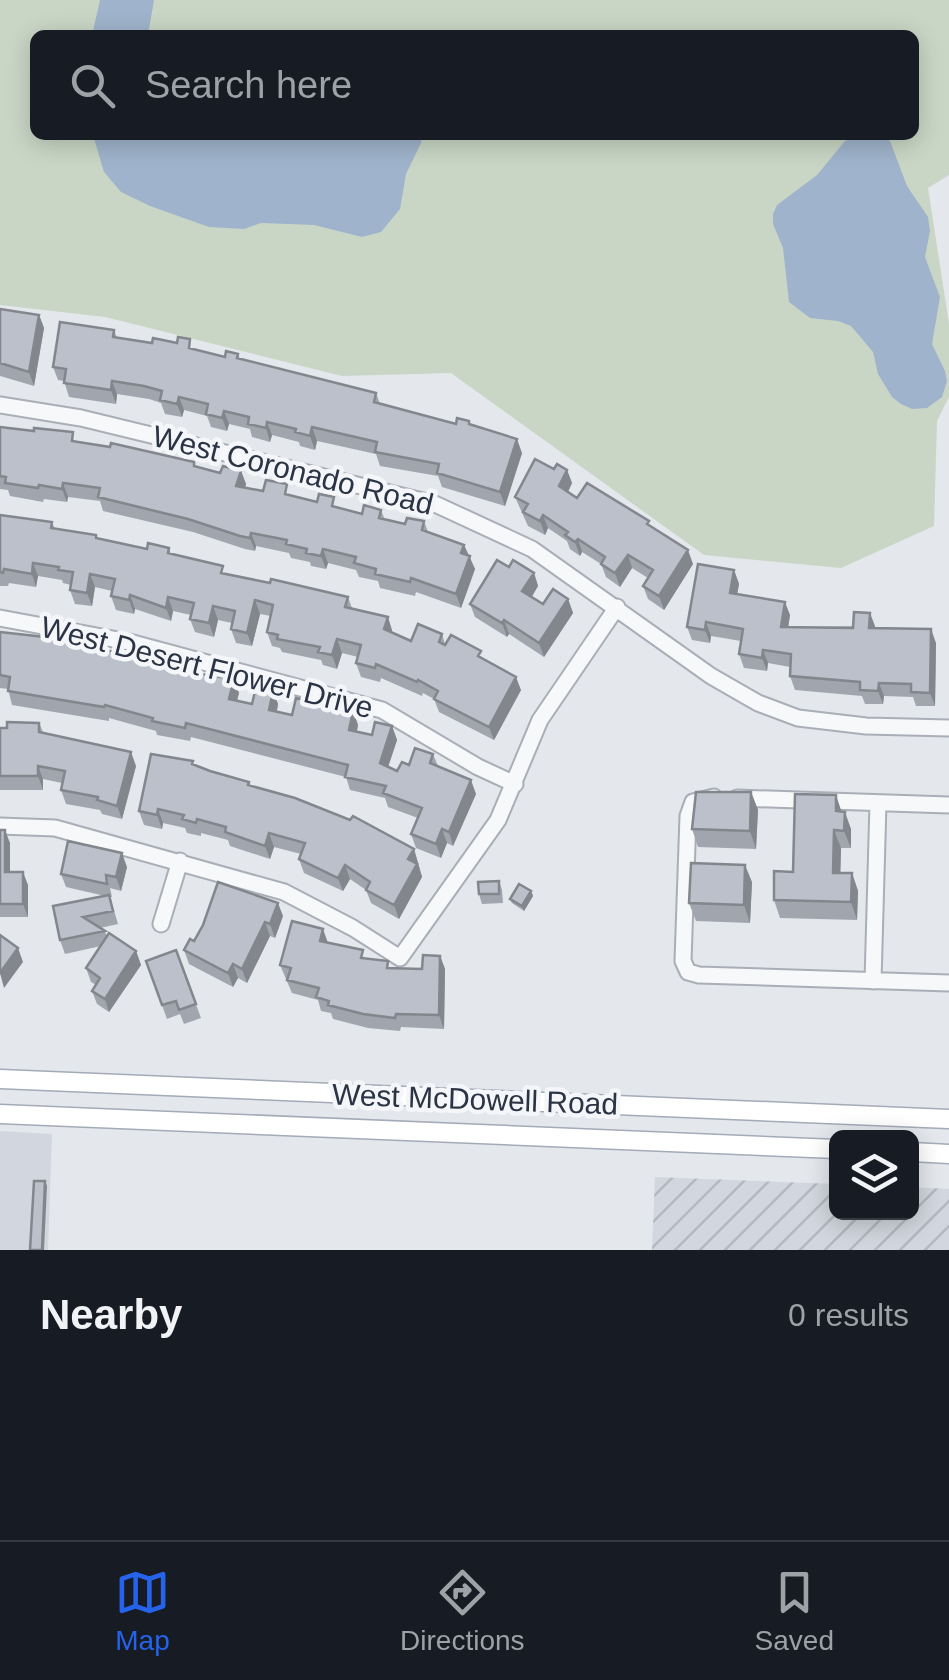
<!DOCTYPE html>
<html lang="en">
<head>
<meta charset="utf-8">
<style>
	body { margin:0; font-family:Helvetica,sans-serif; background:#20242c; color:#f1f3f6 }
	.controls { position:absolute; right:30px; bottom:30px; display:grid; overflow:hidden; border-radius:15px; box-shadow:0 5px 25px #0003 }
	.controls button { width:90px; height:90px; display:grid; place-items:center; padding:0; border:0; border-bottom:2px solid #363941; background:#171b24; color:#f1f3f6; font:50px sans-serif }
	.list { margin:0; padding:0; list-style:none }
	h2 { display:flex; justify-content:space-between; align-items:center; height:130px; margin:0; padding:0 40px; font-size:42px }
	h2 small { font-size:32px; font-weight:400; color:#9ea1a6 }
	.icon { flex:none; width:55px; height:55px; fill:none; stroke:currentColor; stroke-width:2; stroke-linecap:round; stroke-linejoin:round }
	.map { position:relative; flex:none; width:949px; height:1250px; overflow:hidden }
	.search { position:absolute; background:#171b24; box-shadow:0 5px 25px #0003; left:30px; right:30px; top:30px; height:110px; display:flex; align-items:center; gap:25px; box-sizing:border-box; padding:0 35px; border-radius:15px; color:#9ea1a6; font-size:38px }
	.sheet { height:290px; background:#171b24 }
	nav { display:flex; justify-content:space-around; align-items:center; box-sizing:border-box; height:140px; border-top:2px solid #363941; background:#171b24; font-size:28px; color:#9ea1a6 }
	nav a { display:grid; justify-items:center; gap:5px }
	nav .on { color:#2563eb }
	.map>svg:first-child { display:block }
	.built { fill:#d2d6de }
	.industrial { fill:url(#industrial-furrows) }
	.green { fill:#c9d6c5; fill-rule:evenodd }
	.water { fill:#9fb4cc }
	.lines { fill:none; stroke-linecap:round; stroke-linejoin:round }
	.minor-casing { stroke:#a9aeb7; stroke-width:19 }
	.major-casing { stroke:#a3abb8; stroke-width:21 }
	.minor { stroke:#f7f8fa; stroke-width:15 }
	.major { stroke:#fff; stroke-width:18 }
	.wall { fill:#a1a5ae }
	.shaded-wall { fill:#83868d }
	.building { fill:#bbc0ca; stroke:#83868d; stroke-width:2.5 }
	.labels { text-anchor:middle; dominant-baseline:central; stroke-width:9; stroke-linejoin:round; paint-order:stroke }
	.street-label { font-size:30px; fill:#2b3445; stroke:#f4f6f9 }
</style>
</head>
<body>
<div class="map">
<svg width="949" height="1250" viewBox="0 0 949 1250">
	<defs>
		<pattern id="industrial-furrows" width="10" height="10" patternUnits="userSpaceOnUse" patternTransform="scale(2.5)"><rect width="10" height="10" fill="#d2d6de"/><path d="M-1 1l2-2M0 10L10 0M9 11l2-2" fill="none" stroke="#b4b8c0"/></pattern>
	</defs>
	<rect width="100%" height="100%" fill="#e4e7ec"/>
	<path class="built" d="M0,1131L52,1134L48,1250H0Z"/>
	<path class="industrial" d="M655,1177L836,1184V1212H912V1187L949,1189V1250H652Z"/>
	<path class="green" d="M0,0H949V175L928,188L949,324V397L937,421L934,526L841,568L704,555L451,373L342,376L105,317L0,305ZM35,35H914V135H35Z"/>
	<path class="water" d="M100,0H154L148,35H92Z
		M93,135H421V143L406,174L400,209L381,232L362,237L314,225L261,223L244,229L209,227L150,206L121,192L104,172Z
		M860,135H880L890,141L907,186L928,217L930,231L925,257L940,297L932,344L945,371L947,381L942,397L927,408L912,409L901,404L892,397L878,374L873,352L851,326L838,321L810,318L789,302L783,248L773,224V214L777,205L817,175L845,141Z"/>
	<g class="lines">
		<defs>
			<path id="minor" d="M0,405L81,418L435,504L532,549L711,676L758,703L798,718L866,726L949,728
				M0,618L129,642L382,710L478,767L515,784
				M714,797L693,802L688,816L683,961L688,972L699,975L949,983
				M737,798L949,805
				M0,826L55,828L284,892L353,928L400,958L498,820L540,720L617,607
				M161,924L180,861
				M873,981L878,803"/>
			<path id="major" d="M0,1079L949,1119
				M0,1114L836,1149
				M912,1152L949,1154"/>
		</defs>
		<use href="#minor" class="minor-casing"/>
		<use href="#major" class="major-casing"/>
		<use href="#minor" class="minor"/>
		<use href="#major" class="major"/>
	</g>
	<path class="wall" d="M0,309L39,315L44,328L34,386L0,376Z
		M114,330L117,338L194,349L225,357L238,354L240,359L376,393L380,404L456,424L469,421L470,424L522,453L505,506L442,487L438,476L380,466L376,454L317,441L315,450L300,446L299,442L272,435L270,442L252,437L250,429L229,424L227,431L211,427L207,416L184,410L182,417L165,414L161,403L149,399L117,394L116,404L69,397L64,381L58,380L53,367Z
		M0,427L196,466L220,473L241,471L246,484L245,487L291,496L362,514L381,510L385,520L405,524L424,521L428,532L464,545L475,569L461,608L416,592L415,596L380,588L378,581L359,577L356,570L328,563L326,569L311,566L310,562L291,558L289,553L256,546L255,551L245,549L193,532L103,511L100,501L68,497L67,502L44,499L43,502L10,496L8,490L0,489Z
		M554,469L567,470L572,483L568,492L577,498L652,527L693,564L664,610L648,599L643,586L648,578L632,568L620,587L606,577L601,564L582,552L580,556L570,549L567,541L548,528L545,535L528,526L515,497Z
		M0,515L52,522L55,529L96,535L97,538L147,549L169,548L171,554L225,574L348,597L352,608L392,630V632L411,641L442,634L445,644L484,660L521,690L494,740L439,712L434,699L423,693L422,696L381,678L380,682L361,677L356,663L358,657L342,653L337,669L323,665L321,660L282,652L280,648L272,646L267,632L271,616L260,614L252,646L236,643L231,629L232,623L218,620L214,637L195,632L190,619L191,615L173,611L171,621L135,609L134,614L116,610L111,596L112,591L95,587L92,606L75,604L70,590L71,585L63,583L62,580L38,576L36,587L9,583L8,586H0Z
		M509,567L534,573L538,586L532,597L543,604L568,599L573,613L544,657L509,634L507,637L475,617L470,604Z
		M734,570L739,584L737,594L790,615L788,627L875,626V628L936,643L935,706H916L913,697L884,696L883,704H865L862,696L795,690L790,676V667L768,663L767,671L744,668L739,654L741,641L711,636L710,643L692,640L687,627Z
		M0,632L72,643L73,646L157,661L160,668L234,679L239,693L237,700L252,704L273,691L278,704L277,711L292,715L353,711L358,725L357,732L372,735L392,726L397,740L388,767L397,771L433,754L438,766L476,794L453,846L447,843L441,858L416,848L411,834L418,818L388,807L385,798L350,790L346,777L191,737L190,741L157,735L156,731L109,718V721L12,705L8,689L0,688Z
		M39,723L43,732L136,766L122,819L102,814L100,810L66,804L61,790L62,783L43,779V790H0V728Z
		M194,765L210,771L249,782L251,785L414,849L422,877L399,919L371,903L366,890L350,879L343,891L304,873L299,859L301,854L274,847L270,859L230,846L228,840L201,833V836L187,833L185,828L163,823L162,829L144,825L139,811Z
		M751,792L758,810L756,849L698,847L692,829Z
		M842,812L851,829V848H841L840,873H852L858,891L857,920L780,918L774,900L793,872Z
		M0,830L10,843V872L28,885V917H0Z
		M127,867L121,891L110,888L112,897H110L118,924L100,928L105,931L107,937L136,951L141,965L109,1012L97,1004L92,991L96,985L91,982L86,968L101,946L65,954L60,940L105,896L66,887L61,874Z
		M499,881L502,890L503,903L482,904L479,894Z
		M752,882L750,923L696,921L689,903Z
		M531,891L533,896L524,911L512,903L510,899Z
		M283,916L275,938L270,936L247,983L238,978L233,987L189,964L184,950L194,941Z
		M328,942L390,968L422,969L440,956L445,969L444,1029L401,1027L400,1031L368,1028L333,1019L331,1013L321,1011L318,1000L292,993L280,965Z
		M176,950L201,1018L184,1024L180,1014L167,1019L146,961Z"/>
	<path class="shaded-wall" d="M39,315L44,328L34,386L29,372Z
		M112,381L117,394L116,404L111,390Z
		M179,397L184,410L182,417L177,404Z
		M224,411L229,424L227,431L222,418Z
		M267,422L272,435L270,442L266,428Z
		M312,427L317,441L315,450L310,436Z
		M517,439L522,453L505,506L500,492Z
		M567,470L572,483L564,500L559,486Z
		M241,471L246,484L241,499L236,486Z
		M63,483L68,497L67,502L62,489Z
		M543,515L548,528L545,535L540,521Z
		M251,533L256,546L255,551L250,538Z
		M578,539L582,552L580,556L575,542Z
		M464,545L475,569L461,608L456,594L461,553Z
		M323,549L328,563L326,569L321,556Z
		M688,550L693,564L664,610L659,596Z
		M628,555L632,568L620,587L615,573Z
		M33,563L38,576L36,587L32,574Z
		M734,570L739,584L735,606L730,593Z
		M534,573L538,586L527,604L522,591Z
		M90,574L95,587L92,606L87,593Z
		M130,595L135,609L134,614L129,600Z
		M168,597L173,611L171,621L166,608Z
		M568,599L573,613L544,657L539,643Z
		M255,600L260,614L252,646L247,633Z
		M785,602L790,615L786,641L781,627Z
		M213,606L218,620L214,637L209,623Z
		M870,613L875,626L874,641L869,628Z
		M388,617L392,630L389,643L384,629Z
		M504,620L509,634L507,637L502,623Z
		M706,622L711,636L710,643L705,630Z
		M931,629L936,643L935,706L930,693Z
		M337,639L342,653L337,669L332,655Z
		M763,650L768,663L767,671L762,658Z
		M516,677L521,690L494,740L489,727Z
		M234,679L239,693L234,712L229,699Z
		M879,683L884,696L883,704L878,691Z
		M273,691L278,704L274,723L269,710Z
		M353,711L358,725L354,743L349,730Z
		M392,726L397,740L385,776L380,763Z
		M131,752L136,766L122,819L117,806Z
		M38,766L43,779V790L38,776Z
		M471,780L476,794L453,846L449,832Z
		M751,792L758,810L756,849L750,831Z
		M836,795L842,813L836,811Z
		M158,809L163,823L162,829L157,815Z
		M845,812L851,829V848L844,831Z
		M442,829L447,843L441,858L436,844Z
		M5,830L10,843V885L5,872Z
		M834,830L841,848L840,891L833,873Z
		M269,833L274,847L270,859L265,846Z
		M414,849L422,877L399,919L394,905L408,859Z
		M122,853L127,867L121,891L116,877Z
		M345,865L350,879L343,891L338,878Z
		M745,865L752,882L750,923L744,905Z
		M23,872L28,885V917L23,904Z
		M852,873L858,891L857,920L851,902Z
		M531,891L533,896L524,911L522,906Z
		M278,903L283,916L275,938L270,924Z
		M265,922L270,936L247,983L242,969Z
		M323,929L328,943L320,941Z
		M18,948L23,962L4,988L0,973Z
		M136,951L141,965L109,1012L105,999Z
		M440,956L445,969L444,1029L439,1015Z
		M233,964L238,978L233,987L228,973Z
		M45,1181L47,1186L44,1250H42Z"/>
	<path class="building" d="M0,309L39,315L29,372L0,363Z
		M60,322L114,330L113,337L152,343L153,338L177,343L178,337L190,339L189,348L225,357L226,351L238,354L237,358L376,393L374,402L456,424L457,418L469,421V424L517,439L500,492L437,473L439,464L375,452L377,442L312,427L310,436L295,432L296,429L267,422L266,428L248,424L249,417L224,411L222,418L206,414L208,404L179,397L177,404L160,400L162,391L144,386L112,381L111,390L64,383L66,369L53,367Z
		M0,427L34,431V428L73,432L72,441L110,447L111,443L194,462V466L220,473L223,466L241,471L236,486L263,491L266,480L287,484L285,494L317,502L319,494L334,497L332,506L362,514L364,505L381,510L379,518L405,524L407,518L424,521L422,530L464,545L461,553L470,556L456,594L411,578L410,582L375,574L376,569L354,563L356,557L323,549L321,556L306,553L307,549L286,544L287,540L251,533L250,538L240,536L188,519L98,497L100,488L63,483L62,489L39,485L38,488L5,483L6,477L0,476Z
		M535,459L554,469L557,464L567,470L559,486L577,498L587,483L649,521L647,524L688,550L659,596L643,586L653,570L628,555L615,573L601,564L605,557L578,539L575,542L565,535L568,532L543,515L540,521L523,512L528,504L515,497Z
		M0,515L52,522L51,528L96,535V538L147,549L148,543L169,548L168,553L223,566L221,573L270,583L271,579L348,597L345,607L388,617L384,629L411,641L418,624L442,634L439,642L445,645L451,635L481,651L478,656L516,677L489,727L434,699L438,691L418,680L417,682L376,664L375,668L356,663L361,645L337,639L332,655L318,652L320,647L277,639L278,635L267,632L273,605L255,600L247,633L231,629L235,611L213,606L209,623L190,619L194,603L168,597L166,608L130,595L129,600L111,596L115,579L90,574L87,593L70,590L73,572L58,570L59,567L33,563L32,574L4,569L3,573L0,572Z
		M497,560L509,567L513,560L534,573L522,591L543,604L553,589L568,599L539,643L504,620L502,623L470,604Z
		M698,564L734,570L730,593L785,602L781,627L853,628L854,612L870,613L869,628L931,629L930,693L911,692V684L879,683L878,691L860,690V682L790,676L791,654L763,650L762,658L739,654L743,629L706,622L705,630L687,627Z
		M0,632L54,638L72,643L71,646L126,653L157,661L156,667L234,679L229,699L252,704L256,687L273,691L269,710L292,715L296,698L353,711L349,730L372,735L375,722L392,726L380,763L397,771L402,762L409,765L415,748L433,754L430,763L471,780L449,832L442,829L436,844L411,834L422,808L383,793L386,786L345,777L348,765L186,723L185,728L152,721L153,718L105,705L104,707L8,691L10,677L0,675Z
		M7,722L39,723V732L131,752L117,806L97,800L98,797L61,790L65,771L38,766V776H0V728H7Z
		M151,754L193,761L192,764L210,771L249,782L248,785L295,798L350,820L353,816L414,849L408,859L417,864L394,905L366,890L370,882L345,865L338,878L299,859L305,843L269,833L265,846L225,832L226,827L197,819L196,823L182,819L184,815L158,809L157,815L139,811Z
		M696,792H751L750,831L692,829Z
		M795,794L836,795V811L845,812L844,831L834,830L833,873H852L851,902L774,900V871L793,872Z
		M0,830H5V872H23V904H0Z
		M68,841L122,853L116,877L106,875L107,884L61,874Z
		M691,863L745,865L744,905L689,903Z
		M499,881V894H479L478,882Z
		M218,882L278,903L270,924L265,922L242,969L233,964L228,973L184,950L190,939L194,941L203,925Z
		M519,884L531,891L522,906L510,899Z
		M109,895L113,911L83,917L105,931L60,940L53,906Z
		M292,921L323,929L320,941L363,950L361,958L388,961L387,968L422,969L423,955L440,956L439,1015L396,1014L395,1018L363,1014L328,1005L329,1001L316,997L319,988L287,980L291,968L280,965Z
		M109,933L136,951L105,999L92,991L100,978L86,968Z
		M0,935L18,948L0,973Z
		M176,950L196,1004L179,1010L176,1001L162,1005L146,961Z
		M34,1181H45L42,1250H30Z"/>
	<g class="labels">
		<g class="street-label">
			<text transform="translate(293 470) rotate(14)">West Coronado Road</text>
			<text transform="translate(207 667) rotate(14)">West Desert Flower Drive</text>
			<text transform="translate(475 1099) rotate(2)">West McDowell Road</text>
		</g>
	</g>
</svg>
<div class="controls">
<button><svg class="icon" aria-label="layers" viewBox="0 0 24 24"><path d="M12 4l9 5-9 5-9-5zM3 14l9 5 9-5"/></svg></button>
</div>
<div class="search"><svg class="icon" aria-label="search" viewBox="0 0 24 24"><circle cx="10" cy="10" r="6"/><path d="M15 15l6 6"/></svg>Search here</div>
</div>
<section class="sheet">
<h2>Nearby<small>0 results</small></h2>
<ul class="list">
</ul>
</section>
<nav>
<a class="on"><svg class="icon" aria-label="map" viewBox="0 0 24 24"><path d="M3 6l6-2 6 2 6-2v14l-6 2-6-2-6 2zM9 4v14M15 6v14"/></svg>Map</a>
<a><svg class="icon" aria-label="directions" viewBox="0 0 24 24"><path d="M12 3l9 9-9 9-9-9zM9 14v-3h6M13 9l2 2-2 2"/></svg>Directions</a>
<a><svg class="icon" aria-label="saved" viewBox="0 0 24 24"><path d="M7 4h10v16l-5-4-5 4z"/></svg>Saved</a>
</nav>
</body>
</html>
